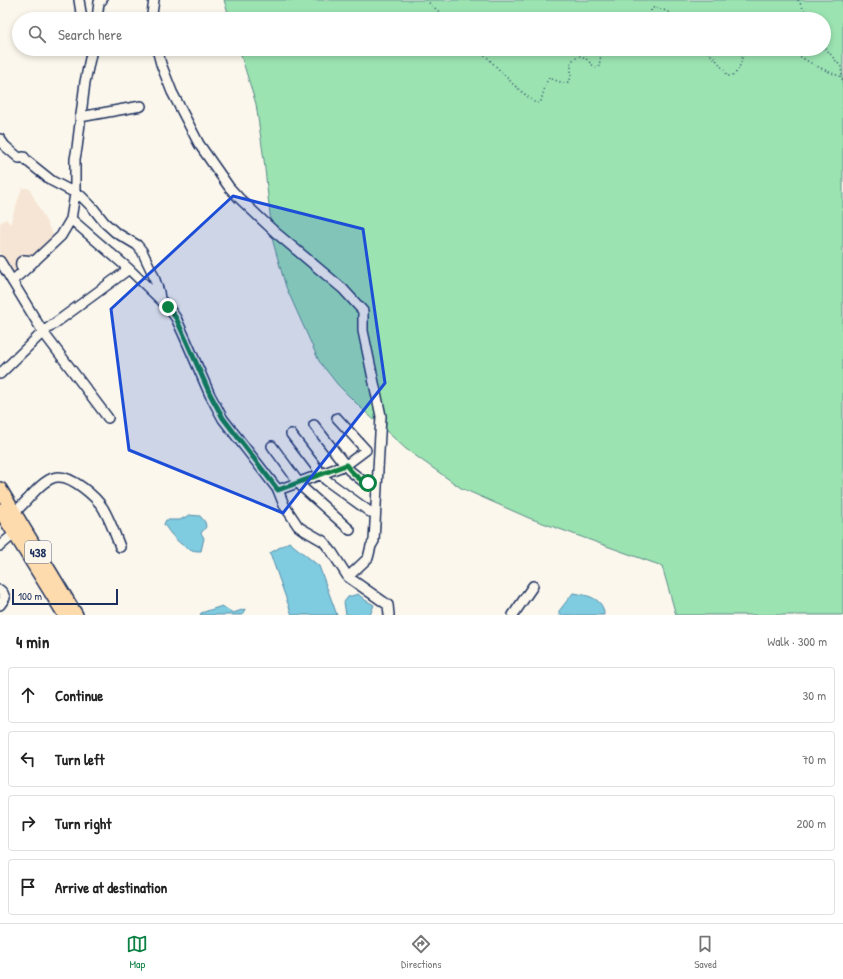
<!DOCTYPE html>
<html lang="en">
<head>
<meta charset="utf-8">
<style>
	body { margin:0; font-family:"Patrick Hand",sans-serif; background:#f6f6f6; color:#222 }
	.scale { position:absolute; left:12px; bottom:10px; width:106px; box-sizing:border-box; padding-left:4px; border:2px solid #1b2f5e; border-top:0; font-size:11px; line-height:14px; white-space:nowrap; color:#1b2f5e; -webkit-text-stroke:3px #fbf7ec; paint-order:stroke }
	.stop { position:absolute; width:12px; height:12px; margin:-9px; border:3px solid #0b8043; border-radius:50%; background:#fff }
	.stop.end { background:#0b8043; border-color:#fff; box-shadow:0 1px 4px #0008 }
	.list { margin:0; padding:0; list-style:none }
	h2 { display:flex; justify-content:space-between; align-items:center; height:52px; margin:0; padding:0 16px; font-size:17px }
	h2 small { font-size:13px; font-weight:400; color:#767676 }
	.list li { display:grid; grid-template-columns:26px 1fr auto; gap:12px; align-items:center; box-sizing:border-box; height:56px; margin:0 8px 8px; padding:0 8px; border:1px solid #e0e0e0; border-radius:4px }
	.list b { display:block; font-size:15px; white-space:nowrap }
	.list em { font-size:13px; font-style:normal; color:#767676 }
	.icon { flex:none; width:22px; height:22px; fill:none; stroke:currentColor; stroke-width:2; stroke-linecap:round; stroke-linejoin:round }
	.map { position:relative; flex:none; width:843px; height:615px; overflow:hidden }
	.search { position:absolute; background:#fff; box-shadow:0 2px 6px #0003; left:12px; right:12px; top:12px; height:44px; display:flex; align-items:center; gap:10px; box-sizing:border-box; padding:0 14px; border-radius:22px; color:#767676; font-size:15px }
	.sheet { height:308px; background:#fff }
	nav { display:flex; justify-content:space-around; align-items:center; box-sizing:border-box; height:56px; border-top:1px solid #e0e0e0; background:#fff; font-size:11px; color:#767676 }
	nav a { display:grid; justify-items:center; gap:2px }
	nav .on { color:#0b8043 }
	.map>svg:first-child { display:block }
	.built { fill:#f6e5d4 }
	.green { fill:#9be3b1; stroke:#5b8988 }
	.water { fill:#7fcbdf; stroke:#578dab }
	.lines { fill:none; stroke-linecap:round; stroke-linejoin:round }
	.minor-casing { stroke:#1b2f5e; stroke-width:12 }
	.highway-casing { stroke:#1b2f5e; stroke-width:16 }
	.path { stroke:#1b2f5e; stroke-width:1.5; stroke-dasharray:1 3; stroke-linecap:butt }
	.minor { stroke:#fbf7ec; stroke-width:9 }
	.highway { stroke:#fedbac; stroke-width:13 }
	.route { stroke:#0b8043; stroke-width:5 }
	.marked { fill:#1d4ed8; fill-opacity:0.2; stroke:#1d4ed8; stroke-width:3; stroke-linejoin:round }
	.labels { text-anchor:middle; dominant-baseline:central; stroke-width:3.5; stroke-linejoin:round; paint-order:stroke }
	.shield { fill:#fbf7ec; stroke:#5e6b89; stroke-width:1 }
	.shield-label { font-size:13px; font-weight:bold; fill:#1b2f5e }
</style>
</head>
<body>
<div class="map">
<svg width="843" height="615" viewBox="0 0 843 615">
	<rect width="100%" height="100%" fill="#fbf7ec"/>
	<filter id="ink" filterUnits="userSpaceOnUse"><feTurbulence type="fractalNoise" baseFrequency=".025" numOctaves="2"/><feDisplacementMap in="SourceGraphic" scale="8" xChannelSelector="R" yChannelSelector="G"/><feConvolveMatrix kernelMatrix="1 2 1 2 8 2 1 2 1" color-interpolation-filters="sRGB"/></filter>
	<g filter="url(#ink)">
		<path class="built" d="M22,188H29L53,235L50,243L35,255L21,259L20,270L13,276L0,256V223L6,219L10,224Z"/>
		<path class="green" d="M224,0H843V615H676L662,566L529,518L461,488L406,449L361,408L338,385L319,361L286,287L273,242L264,160L256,104L239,49H824V19H230Z"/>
		<path class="water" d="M189,515L200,516L205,522L206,527L201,533L204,538L201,551C198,551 195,551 192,550C180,546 170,534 164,524L166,520H180Z
			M289,542L319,566L337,615H292L270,553Z
			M573,593C587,595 604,598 604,615H559V611Z
			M358,594L365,600L374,605L370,615H346L344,602L348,597Z
			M222,606L233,613L245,609L243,614V615H200L201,613Z"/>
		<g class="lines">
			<defs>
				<path id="minor" d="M79,0L82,19
					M97,19L99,2L102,0
					M153,19L152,14L154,0
					M92,49L85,82L77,148L75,159V194L71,219L129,269L168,307L176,318L186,340L210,395L223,419L278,490L284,505L298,526L302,529L323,541L332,552L348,577L388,605L389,615
					M157,49L161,64L172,92L199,144L229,187L239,198L275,232L343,289L363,311V331L381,416L374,541L371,546L368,558L348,577
					M80,117L141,106
					M0,139L5,146L19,158L24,157L27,161L52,181L81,196L93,208L104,222L115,232L137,245L142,251L153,274L159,292L160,299
					M0,261L43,332L108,418
					M24,271C21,268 20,266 21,262L24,260L35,261
					M12,281L26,269L61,236L71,219
					M0,374L43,332L129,269
					M314,425L349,470L364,482H377
					M291,434L326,480L370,512
					M272,446L302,487L350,530
					M278,490L346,465L366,450L337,418
					M11,515C24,506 32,492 44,483C48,480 54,477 58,477C72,476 95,496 103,508C110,520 115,534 120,547
					M0,546L8,539L19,531
					M0,590L3,593L5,598L0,605
					M513,615L533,586"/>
				<path id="highway" d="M0,489L76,615
					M0,510L65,615"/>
			</defs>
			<use href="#minor" class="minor-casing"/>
			<use href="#highway" class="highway-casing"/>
			<path class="path" d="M426,0L447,19
				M798,0L810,19
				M651,19V9L655,7C663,9 671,13 677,19
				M824,44L827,50L841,67L842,76
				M479,49L514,85L534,102L539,103L541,101L546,83L549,78L563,83L568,82L571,78V62C583,49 586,61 596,68L599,66L602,49
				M705,49L718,62L728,76L734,75C741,67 742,60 743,49
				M791,49C805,62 824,70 842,77L843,88"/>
			<use href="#minor" class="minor"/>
			<use href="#highway" class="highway"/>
		</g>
	</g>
	<g class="lines" filter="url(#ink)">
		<path class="route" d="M168,307L176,318L186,340L210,394L223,418L278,490L346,465C351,472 360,481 368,483"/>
	</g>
	<path class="marked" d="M233,196L363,229L385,383L283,513L129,450L111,309Z"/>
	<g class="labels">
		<rect class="shield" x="25" y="541" width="26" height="22" rx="3"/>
		<g class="shield-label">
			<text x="38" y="552">438</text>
		</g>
	</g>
</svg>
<div class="scale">100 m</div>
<div class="stop" style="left:368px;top:483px"></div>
<div class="stop end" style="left:168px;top:307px"></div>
<div class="search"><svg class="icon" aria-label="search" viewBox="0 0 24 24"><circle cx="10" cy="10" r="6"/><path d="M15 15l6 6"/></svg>Search here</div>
</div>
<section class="sheet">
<h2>4 min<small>Walk · 300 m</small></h2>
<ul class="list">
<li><svg class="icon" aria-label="ahead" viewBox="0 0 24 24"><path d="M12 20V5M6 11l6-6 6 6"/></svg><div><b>Continue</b></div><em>30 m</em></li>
<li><svg class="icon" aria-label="left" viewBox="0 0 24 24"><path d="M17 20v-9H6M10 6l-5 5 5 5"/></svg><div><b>Turn left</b></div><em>70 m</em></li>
<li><svg class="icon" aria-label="right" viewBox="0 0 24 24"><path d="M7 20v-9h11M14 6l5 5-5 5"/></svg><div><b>Turn right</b></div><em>200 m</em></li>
<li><svg class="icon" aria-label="arrive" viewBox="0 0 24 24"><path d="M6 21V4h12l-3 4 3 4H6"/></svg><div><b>Arrive at destination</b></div></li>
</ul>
</section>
<nav>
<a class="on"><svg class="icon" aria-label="map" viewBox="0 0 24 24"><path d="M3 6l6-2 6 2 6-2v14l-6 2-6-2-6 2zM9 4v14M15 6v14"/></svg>Map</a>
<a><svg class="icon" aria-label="directions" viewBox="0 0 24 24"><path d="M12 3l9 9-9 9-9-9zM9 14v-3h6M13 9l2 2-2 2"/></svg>Directions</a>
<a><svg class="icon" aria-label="saved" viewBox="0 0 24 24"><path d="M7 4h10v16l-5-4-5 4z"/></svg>Saved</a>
</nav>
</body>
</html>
